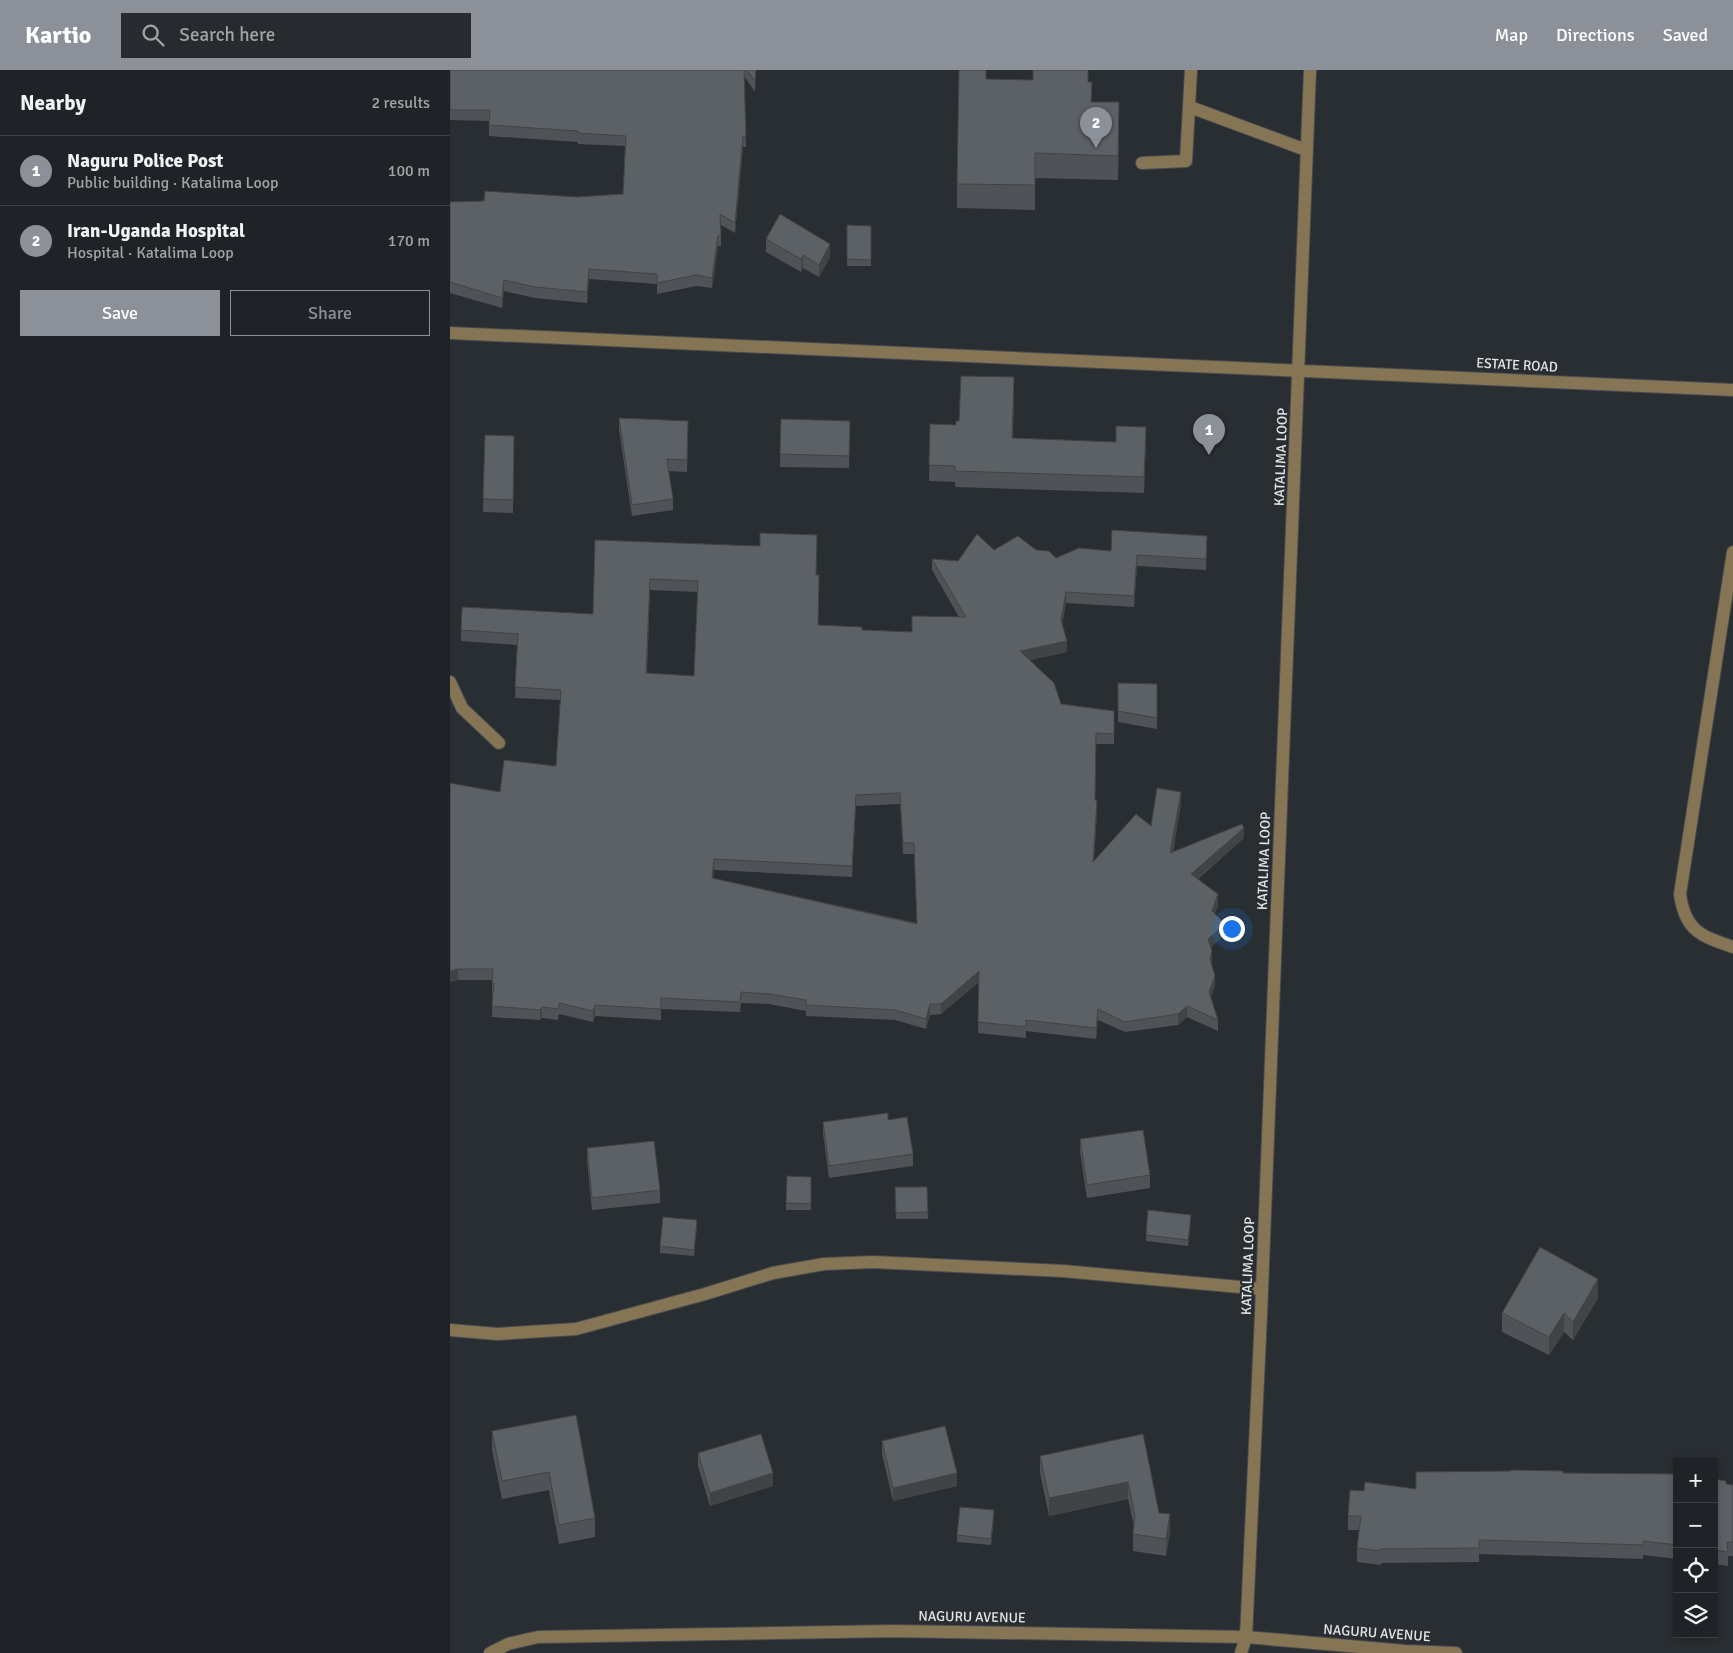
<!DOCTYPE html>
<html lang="en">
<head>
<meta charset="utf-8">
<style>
	body { margin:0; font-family:Signika,sans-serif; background:#272a2e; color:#f1f3f6 }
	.controls { position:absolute; right:15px; bottom:15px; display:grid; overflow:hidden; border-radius:0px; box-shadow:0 2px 8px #0003 }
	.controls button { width:45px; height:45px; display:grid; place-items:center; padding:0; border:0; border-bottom:1px solid #3c3f43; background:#1f2226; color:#f1f3f6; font:25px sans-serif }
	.you { position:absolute; left:781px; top:858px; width:18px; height:18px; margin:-12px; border:4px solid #fff; border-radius:50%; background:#1a73e8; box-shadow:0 0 0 8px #1a73e833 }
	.badge { display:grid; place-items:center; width:32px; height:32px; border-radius:50%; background:#8c9099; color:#fff; font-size:16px; font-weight:700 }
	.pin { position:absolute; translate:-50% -41px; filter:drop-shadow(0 1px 2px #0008) }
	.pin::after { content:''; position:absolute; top:26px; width:18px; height:15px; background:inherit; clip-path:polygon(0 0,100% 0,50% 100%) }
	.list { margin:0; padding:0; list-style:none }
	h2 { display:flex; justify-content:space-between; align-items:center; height:65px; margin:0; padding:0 20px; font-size:21px }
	h2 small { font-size:16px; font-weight:400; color:#a1a4a7 }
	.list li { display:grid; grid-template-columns:32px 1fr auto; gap:15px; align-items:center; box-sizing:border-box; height:70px; padding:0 20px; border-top:1px solid #3c3f43 }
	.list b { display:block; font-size:19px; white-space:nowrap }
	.list p { margin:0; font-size:16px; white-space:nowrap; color:#a1a4a7 }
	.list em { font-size:16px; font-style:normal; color:#a1a4a7 }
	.actions { display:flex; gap:10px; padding:15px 20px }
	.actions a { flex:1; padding:11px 0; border:1px solid #8c9099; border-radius:0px; text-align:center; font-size:18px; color:#8c9099 }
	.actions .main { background:#8c9099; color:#fff }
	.icon { flex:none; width:28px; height:28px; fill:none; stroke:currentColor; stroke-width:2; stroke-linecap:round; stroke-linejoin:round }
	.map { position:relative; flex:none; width:1283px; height:1583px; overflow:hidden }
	header { display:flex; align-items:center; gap:30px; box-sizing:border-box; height:70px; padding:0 25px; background:#8c9099; color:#fff }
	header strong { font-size:24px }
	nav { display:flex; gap:28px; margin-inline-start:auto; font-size:18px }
	.search { width:350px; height:45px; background:#272a2e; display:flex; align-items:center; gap:12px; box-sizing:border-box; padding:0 18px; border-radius:0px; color:#a1a4a7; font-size:19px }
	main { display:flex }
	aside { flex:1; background:#1f2226 }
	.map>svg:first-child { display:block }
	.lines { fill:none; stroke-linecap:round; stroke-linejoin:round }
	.minor-casing { stroke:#474b4f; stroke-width:14 }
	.minor { stroke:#867555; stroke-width:12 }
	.wall { fill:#4f5358; fill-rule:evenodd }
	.shaded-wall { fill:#404447 }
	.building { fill:#5c6166; stroke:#404447; fill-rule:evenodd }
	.labels { text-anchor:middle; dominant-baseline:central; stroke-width:4.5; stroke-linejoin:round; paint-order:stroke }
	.street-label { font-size:14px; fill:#e2e6e8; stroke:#292e32 }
</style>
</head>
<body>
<header>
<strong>Kartio</strong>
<div class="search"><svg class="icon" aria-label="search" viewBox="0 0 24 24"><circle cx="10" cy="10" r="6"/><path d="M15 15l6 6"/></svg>Search here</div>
<nav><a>Map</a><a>Directions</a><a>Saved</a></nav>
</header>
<main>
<aside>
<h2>Nearby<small>2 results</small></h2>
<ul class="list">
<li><span class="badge">1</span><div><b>Naguru Police Post</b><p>Public building · Katalima Loop</p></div><em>100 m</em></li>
<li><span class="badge">2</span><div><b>Iran-Uganda Hospital</b><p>Hospital · Katalima Loop</p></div><em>170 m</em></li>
</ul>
<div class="actions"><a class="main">Save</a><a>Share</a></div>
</aside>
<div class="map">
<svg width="1283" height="1583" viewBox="0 0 1283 1583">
	<rect width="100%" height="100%" fill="#292e32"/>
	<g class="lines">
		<defs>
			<path id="minor" d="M740,37L856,80
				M692,93L736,91L741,0
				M0,263L1283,320
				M1283,482L1230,824C1235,861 1251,866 1283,877
				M0,612L12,638L49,673
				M0,1260L47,1264L126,1259L255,1224L323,1203L374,1194L423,1192L613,1201L812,1219
				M40,1583L58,1574L88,1567L443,1561L796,1567L955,1581L1006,1583
				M791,1583L796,1567L811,1245L860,0"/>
		</defs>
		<use href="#minor" class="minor-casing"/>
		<use href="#minor" class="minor"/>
	</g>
	<path class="wall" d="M0,0H306L305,22L294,6L296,77H293L285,163L271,155V176H268L262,218L246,216L207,224V214L139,209L137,233L85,228L54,221L52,238L0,223V132L127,127L173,124L175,76L128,74V72L39,66V51L0,50Z
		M536,9L638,12L642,32L669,57L668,110L585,108V140L507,138V114Z
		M397,155L421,156V196H397Z
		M316,169L380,187L369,207L353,198L351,202L316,182Z
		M564,323L563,368L696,373L694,423L505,417V412L479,411L480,354L506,355L509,351Z
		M169,348L238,363L237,402L218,401L223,429V440L182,446L169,360Z
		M331,349L400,351L399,398L330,397Z
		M35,365L64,366L63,443L33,442Z
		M145,470L366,505L368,555L412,560L462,562L509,547L482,500V489L508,491L544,480H586L606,488L661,481L757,477L756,500L687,496L684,537L616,533L612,554L617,582L580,590L611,634L664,641V674H646L645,730L647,741L644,791L701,756L731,733L723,782L794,768L748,809L768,835L765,844L775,864L761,877L762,892L761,895L765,916L761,927L768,950V961L737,947L728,955L675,962L648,950L646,969L576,961V968L528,963L529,912L491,944L480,945L476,959L445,950L356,946V941L319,934L291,933L290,942L211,939V950L145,946L143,952L109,944L108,950L92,948L90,950L42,947L43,924H42V910H8L0,912L50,722L106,696L110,630L65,628L67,575L11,571V560L143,544ZM200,520L248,522L244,606L197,603ZM450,734L453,784H464L467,853L263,808L264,800L402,807L406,736Z
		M668,613L707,614V659L668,652Z
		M438,1050L463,1084V1096L379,1108L373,1064V1052Z
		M630,1069L700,1105V1118L637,1128L630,1082Z
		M137,1078L210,1120V1133L142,1140L137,1091Z
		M361,1107V1140H336V1133Z
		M445,1117H477L478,1149H446Z
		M741,1152L738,1176L696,1171V1165Z
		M247,1156L244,1186L210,1183V1176Z
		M1148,1228L1123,1270L1114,1262L1099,1285L1052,1262V1243Z
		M126,1345L145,1448V1467L109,1474L99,1420L52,1429L42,1380V1361Z
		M693,1364L709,1443L720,1462L716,1486L683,1481V1464L684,1456L678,1429L599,1446L590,1403V1386Z
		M432,1371L507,1416L443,1431L432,1384Z
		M248,1383L323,1416L260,1436L248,1396Z
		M1113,1403L1227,1404V1489L1193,1485V1489L1029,1484V1492L931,1493V1495L907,1492V1478L909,1460H898V1446L914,1421L966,1419Z
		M1264,1409L1276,1414L1283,1415V1486H1278V1496L1264,1494Z
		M544,1447L541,1475L507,1472V1465Z"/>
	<path class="shaded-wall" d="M669,32V57L668,110V86Z
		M293,66V77L285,163V153Z
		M268,166V176L262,218V208Z
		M380,174V187L369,207V195Z
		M353,185V198L351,202V189Z
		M139,199V209L137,233V222Z
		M54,210V221L52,238V228Z
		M687,485V496L684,537V526Z
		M616,522V533L611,560V550Z
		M617,571V582L570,592V581Z
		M731,722V733L720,794V783Z
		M406,725V736L402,807V796Z
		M647,731V741L643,803V792Z
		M794,758V768L741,814V804Z
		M264,789V800L262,818V808Z
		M768,824V835L762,852V841Z
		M775,854V864L758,879V869Z
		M762,881V892L760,900V889Z
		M8,899V910L0,912V901Z
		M529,901V912L491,944V934Z
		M765,906V916L759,932V922Z
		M480,934V945L476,959V949Z
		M145,935V946L143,952V941Z
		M737,936V947L728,955V944Z
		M92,937V948L90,950V940Z
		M648,939V950L646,969V958Z
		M741,1145V1152L738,1176V1170Z
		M1148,1209V1228L1123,1270V1252Z
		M1114,1243V1262L1099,1285V1267Z
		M323,1403V1416L260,1436V1423Z
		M507,1403V1416L443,1431V1418Z
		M678,1412V1429L599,1446V1428Z
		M720,1444V1462L716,1486V1469Z"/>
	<path class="building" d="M0,0H294L296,66H293L285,153L270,144L271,166H268L262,208L246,205L207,213V204L139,199L137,222L85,217L54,210L52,228L0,212V132L34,131L35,121L127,127L173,124L176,66L128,63V61L39,55L40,40H0Z
		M297,0H306L305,11Z
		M509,0H536V9L583,10V0H638V12H642L641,32H669L668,86L585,83V115L507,114Z
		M330,144L380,174L369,195L353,185L351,189L316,169Z
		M397,155L421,156V190L397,189Z
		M511,306L564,307L562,368L666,372V356L696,357L694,407L505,401V396L479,395L480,354L506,355V351H509Z
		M169,348L238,351L237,390L217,389L223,429L182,435Z
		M331,349L400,351L399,386L330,384Z
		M35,365L64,366L63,430L33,429Z
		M662,460L757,466L756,489L687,485L684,526L616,522L611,550L617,571L570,581L604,613L611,634L664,641V664L646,663L645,730L647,731L643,792L686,744L701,756L707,718L731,722L720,783L792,754L794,758L741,804L768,824L762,841L775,854L758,869L762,881L760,889L765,906L759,922L768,950L737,936L728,944L675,952L648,939L646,958L576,950V957L528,952L529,901L491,934H480L476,949L445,940L356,935V930L319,924L291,922L290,932L211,928V939L145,935L143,941L109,933L108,939L92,937L90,940L42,936L44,913H42L43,899H8L0,901V713L50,722L54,690L106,696L111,620L65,617L68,564L11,560L12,537L143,544L145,470L310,476V463L367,465L366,505H369L368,555L412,557V560L462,562V546L516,547L482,489L508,491L527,464L544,480L568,466L586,480L599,481L606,488L629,478L661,481ZM200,509L248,511L244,606L196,603ZM450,723L453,773H464L467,854L262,808L264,789L402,796L406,725Z
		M668,613L707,614V648L668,641Z
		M438,1043V1050L457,1047L463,1084L379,1096L373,1052Z
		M693,1060L700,1105L637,1115L630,1069Z
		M204,1071L210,1120L142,1128L137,1078Z
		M337,1106L361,1107V1134L336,1133Z
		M445,1117H477L478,1142L446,1143Z
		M698,1140L741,1145L738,1170L696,1165Z
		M213,1147L247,1150L244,1180L210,1176Z
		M1090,1177L1148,1209L1123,1252L1114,1243L1099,1267L1052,1243Z
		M126,1345L145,1448L109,1455L99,1402L52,1411L42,1361Z
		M495,1356L507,1403L443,1418L432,1371Z
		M311,1364L323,1403L260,1423L248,1383Z
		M693,1364L709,1443L720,1444L716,1469L683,1464L685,1446L678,1412L599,1428L590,1386Z
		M1061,1400L1113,1401V1403L1227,1404V1475L1193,1471V1475L1029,1470V1478L931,1479V1481L907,1478L911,1446H898L900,1420L914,1421L915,1412L966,1419V1402L1061,1401Z
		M1264,1409L1276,1411V1414L1283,1415V1472H1277L1278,1482L1264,1480Z
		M510,1437L544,1440L541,1469L507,1465Z"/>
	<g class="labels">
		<g class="street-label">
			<text transform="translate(1067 295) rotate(3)">ESTATE ROAD</text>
			<text transform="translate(831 387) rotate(-88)">KATALIMA LOOP</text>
			<text transform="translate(814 791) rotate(-88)">KATALIMA LOOP</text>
			<text transform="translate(798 1196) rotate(-88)">KATALIMA LOOP</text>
			<text transform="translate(522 1547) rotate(1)">NAGURU AVENUE</text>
			<text transform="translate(927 1563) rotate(4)">NAGURU AVENUE</text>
		</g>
	</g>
</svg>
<div class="controls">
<button>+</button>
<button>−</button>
<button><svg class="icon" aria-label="locate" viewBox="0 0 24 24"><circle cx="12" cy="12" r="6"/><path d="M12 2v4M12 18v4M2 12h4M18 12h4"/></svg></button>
<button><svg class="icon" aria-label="layers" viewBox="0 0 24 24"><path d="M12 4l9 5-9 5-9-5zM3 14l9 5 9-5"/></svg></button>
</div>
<div class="you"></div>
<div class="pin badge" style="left:759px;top:385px">1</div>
<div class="pin badge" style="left:646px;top:78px">2</div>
</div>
</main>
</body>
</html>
